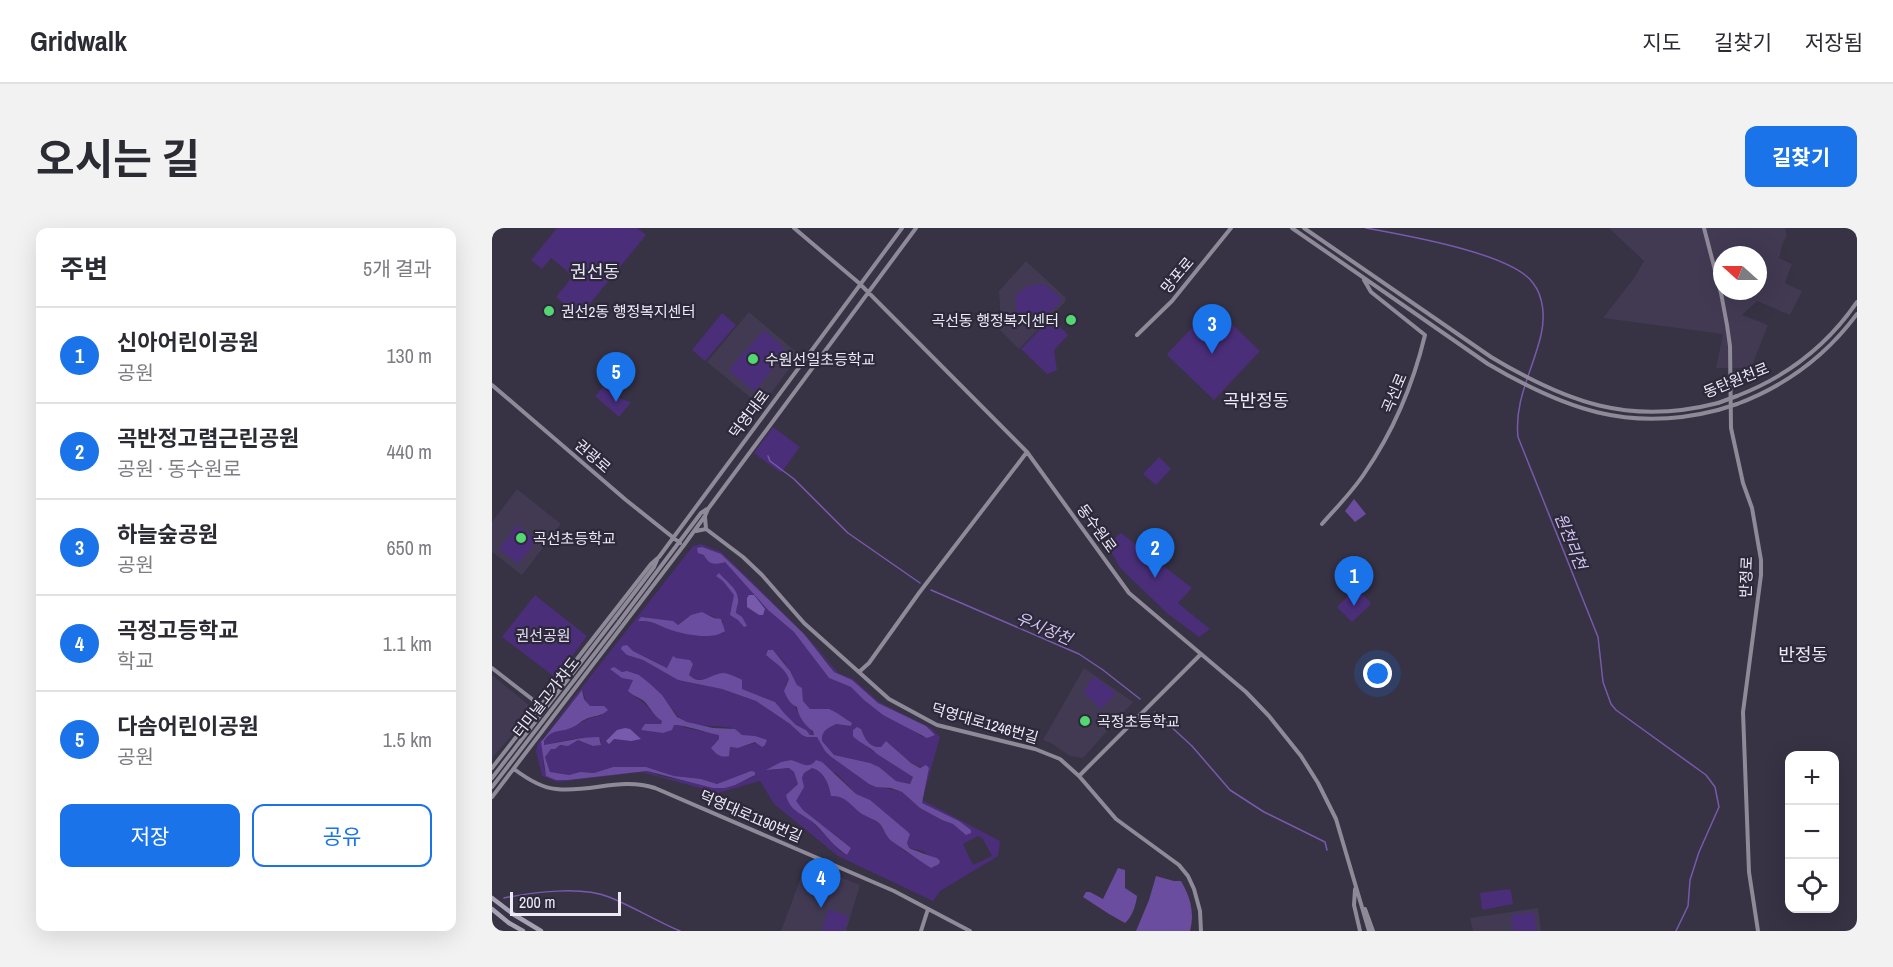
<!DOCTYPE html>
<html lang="ko">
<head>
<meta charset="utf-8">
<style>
	body { margin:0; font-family:"Archivo Narrow","Noto Sans KR",sans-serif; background:#f2f2f3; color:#2b2b33 }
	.controls { position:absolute; right:18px; bottom:18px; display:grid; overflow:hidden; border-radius:12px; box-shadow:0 6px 24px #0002 }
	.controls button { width:54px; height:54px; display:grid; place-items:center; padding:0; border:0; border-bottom:2px solid #e1e1e2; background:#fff; color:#2b2b33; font:30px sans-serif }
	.compass { position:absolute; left:1221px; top:18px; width:54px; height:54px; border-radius:50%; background:#fff; box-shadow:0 6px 24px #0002; rotate:291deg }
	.scale { position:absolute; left:18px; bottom:15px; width:111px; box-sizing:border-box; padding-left:6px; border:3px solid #edeaf6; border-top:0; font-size:16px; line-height:21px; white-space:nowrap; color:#edeaf6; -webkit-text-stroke:4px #2d283a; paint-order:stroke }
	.you { position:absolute; left:886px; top:446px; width:21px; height:21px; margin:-15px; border:4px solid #fff; border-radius:50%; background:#1a73e8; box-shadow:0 0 0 9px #1a73e833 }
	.badge { display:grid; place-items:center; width:39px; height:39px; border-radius:50%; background:#1a73e8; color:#fff; font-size:20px; font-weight:700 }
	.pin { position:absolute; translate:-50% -50px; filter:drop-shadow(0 2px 3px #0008) }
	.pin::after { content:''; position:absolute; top:32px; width:21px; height:18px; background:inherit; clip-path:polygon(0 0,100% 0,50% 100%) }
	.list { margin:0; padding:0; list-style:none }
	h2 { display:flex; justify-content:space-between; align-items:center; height:78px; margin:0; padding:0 24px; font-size:26px }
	h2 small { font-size:20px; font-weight:400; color:#7c7c81 }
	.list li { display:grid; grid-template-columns:39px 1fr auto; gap:18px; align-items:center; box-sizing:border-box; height:96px; padding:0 24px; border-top:2px solid #e1e1e2 }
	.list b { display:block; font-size:22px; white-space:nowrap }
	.list p { margin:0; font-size:20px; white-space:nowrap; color:#7c7c81 }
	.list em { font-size:20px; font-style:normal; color:#7c7c81 }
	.actions { display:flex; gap:12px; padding:18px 24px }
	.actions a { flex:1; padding:14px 0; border:2px solid #1a73e8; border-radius:12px; text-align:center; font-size:21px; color:#1a73e8 }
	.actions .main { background:#1a73e8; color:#fff }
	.icon { flex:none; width:33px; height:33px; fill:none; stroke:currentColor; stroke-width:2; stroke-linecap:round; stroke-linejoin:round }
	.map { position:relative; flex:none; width:1365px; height:703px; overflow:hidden; border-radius:12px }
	header { display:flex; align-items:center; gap:36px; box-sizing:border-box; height:84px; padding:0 30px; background:#fff; border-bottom:2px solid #e1e1e2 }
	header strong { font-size:28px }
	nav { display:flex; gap:33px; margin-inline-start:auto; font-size:21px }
	.intro { display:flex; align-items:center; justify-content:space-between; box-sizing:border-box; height:144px; padding:0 36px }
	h1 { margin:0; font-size:42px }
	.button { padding:15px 27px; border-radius:12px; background:#1a73e8; color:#fff; font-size:21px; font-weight:700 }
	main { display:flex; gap:36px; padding:0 36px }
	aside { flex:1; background:#fff; border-radius:12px; box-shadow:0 6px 24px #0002 }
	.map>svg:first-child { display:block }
	.built { fill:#423a53; fill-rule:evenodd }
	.green { fill:#4b2e79; fill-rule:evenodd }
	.forest { fill:#6a4d9e }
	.water { fill:#775aac }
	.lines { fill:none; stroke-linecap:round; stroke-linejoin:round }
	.stream { stroke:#775aac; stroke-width:1.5 }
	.secondary { stroke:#8e8a98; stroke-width:4 }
	.primary { stroke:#a6a1b3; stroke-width:4.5 }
	.secondary-bridge { stroke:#8e8a98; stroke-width:4 }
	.poi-dot { fill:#54d672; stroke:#2d283a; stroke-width:2 }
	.labels { text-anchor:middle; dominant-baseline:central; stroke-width:4.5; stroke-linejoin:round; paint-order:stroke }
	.street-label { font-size:15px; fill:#edeaf6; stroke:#2d283a }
	.poi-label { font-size:15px; fill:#edeaf6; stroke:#2d283a; text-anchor:start }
	.park-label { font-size:15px; fill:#e2dcf3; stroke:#2d283a }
	.water-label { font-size:16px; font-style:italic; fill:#d2c5f2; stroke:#2d283a }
	.quarter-label { font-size:18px; fill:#edeaf6; stroke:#2d283a }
</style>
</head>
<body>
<header>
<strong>Gridwalk</strong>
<nav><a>지도</a><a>길찾기</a><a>저장됨</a></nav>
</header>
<div class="intro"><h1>오시는 길</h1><a class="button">길찾기</a></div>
<main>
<aside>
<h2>주변<small>5개 결과</small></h2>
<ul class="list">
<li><span class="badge">1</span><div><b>신아어린이공원</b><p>공원</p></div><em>130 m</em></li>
<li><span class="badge">2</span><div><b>곡반정고렴근린공원</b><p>공원 · 동수원로</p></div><em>440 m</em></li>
<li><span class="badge">3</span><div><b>하늘숲공원</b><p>공원</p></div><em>650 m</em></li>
<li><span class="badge">4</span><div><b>곡정고등학교</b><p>학교</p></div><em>1.1 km</em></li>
<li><span class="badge">5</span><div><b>다솜어린이공원</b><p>공원</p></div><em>1.5 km</em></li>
</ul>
<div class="actions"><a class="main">저장</a><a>공유</a></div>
</aside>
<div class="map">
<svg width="1365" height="703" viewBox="0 0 1365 703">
	<rect width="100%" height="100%" fill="#373244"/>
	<path class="built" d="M1117,0H1293L1295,8L1291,14L1287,30L1300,36L1293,55L1310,63L1298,87L1265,73L1250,87L1276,97L1259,140H1224L1231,106L1111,90L1142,50L1152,33ZM1230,27H1266V63H1230Z
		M534,33L574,70L573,74L527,121L506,100L509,95L507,63Z
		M257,84L308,127L269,178L215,134Z
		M25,261L69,296L30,347L0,324V294Z
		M592,440L641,474L591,530L578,528L559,515L551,512Z
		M0,447L38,478L39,482V486L0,530Z
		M314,636L368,657L354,703H289Z
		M1046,680L1049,703H981L978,690Z"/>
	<path class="green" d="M65,0H145L154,7L87,89L64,69L81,48L59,30L50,41L39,32Z
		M553,56L570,71C557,92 544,86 524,90V67L535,58Z
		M722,79L768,123L722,172L675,127L676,125L719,80Z
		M230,85L244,97L213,133L200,122Z
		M559,90L576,107L562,122L565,142L555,146L529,121Z
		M272,102L293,121L289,129L264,162H261L238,144V140Z
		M111,159L126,170L139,174L127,189L103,168Z
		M281,199L308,219L289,245L262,225Z
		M667,229L679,241L664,257L651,246Z
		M25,297L45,312L26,336L7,321Z
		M629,305L700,360L686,375L718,401L707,409L676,386L628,340L615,316Z
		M209,316L229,324L255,349L322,416L346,445L361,451L387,474L439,500L448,509L430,572L508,613L506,628L448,663L441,673L346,628L282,576L268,553L226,565L150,544L66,554L50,548L44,523L46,515L201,318ZM229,326L312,406L336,435L342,444L371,462L386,475L434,498L437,501L430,509L415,498L391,487L372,472L359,459L337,450L302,404L276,382L233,334L214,332L212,327ZM199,387H218L231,393V405C216,409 194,408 179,402C167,397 160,393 147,393L153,389C164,393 176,389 185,397ZM135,417L141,423L176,440L183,430L198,432L201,436L197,447C210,458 217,447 230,446C235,445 240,448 245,449L250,461L283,474L291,485L304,497L314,502L318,507L322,506L305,483L293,458L297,451C293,442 287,434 278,430L281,422L292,434L311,467V473L318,481H330L345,485L360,495L358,498L344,496C336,500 330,503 329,513L342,527L378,535L387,539L404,553L418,556L421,549L374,518L369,501C373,511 377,520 389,519L395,514C409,524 418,540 437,540L429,575L467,593L479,602L450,592L428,580L410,564L377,556L338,528L333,523L325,508L310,507L298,496L264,473L230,461L186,452L151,432L135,427ZM126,440L130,444C150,441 169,470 182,483C192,502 223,496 239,500C244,502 247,506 251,508C256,510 268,510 274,512L246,520L238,519L237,528L221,517L227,511V507L194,500L189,497H182L171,505L149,502L161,497L169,496L170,493C159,486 155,474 143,469L141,452L136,449ZM90,462C94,469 92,476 101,480L107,478L109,488C97,489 92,493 81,499C69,505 61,499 51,513L52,517C65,514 99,505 109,512V517L101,518L86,512L59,521L53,529L58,544L77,547L88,544L102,545L121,539H154L182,548L209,551L225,556L259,543L261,549L233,560L168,548L156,543L76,552L52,542L50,510ZM299,532L315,539L320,538L344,545L364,566L378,573L416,604L418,606L415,615L417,620L431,623L440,630L433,636L411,622L391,602L388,596L366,582L363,577L348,568H339C336,556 333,543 320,540L312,545L303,573L311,582L359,620L355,627L348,623L294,567L306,556L302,544L298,540L275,542L289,534ZM486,608L491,611L500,628L481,637L471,616Z
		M863,361H865L878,374V377L860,394L845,379Z
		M43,367L95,408L64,450L10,409Z
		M602,448L624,465L609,481L591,464Z
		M1017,661L1019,663L1021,676L990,682L988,665Z
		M336,681L357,688L352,703H330Z
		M1042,684L1045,703H1021L1019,687Z"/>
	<path class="forest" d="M862,271L874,286L863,294L853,283Z
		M210,319L229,326L247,343L312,406L342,444L360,452L386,475L434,498L443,507L435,510L391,487L372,472L359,459L337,450L302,404L276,382L233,334C224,337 216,337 212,327L206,325L205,320Z
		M227,345C234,354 248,361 246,375C245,378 244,382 244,385L250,389L255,398L252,399L246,392L238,387L242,367L231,353L224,348Z
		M210,384L222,390L229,391L233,403C221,412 196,407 182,403C168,399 163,392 146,393L149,389L181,393L186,397L199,387Z
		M135,417L141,423L175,440L181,428L184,430L198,432L201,436L197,447C210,459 217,446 231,445C236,445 245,449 250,452V461L283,474L292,485L304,497L314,502L318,507H322L321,503C314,499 306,488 305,479C298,476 295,470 292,463L297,451C292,439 283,435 274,427L276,422H281L298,443L305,457L310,460L311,473L318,481H337L345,485L360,495L359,498L344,496C336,500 329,503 330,513L342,527L378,535L387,539L404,553L418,556L421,549L385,526C378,518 368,516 361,508V502L365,499L369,501C373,511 377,520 389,519L394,513L419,535L428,540L434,537L437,540L430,575L467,593L479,602V605L474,607L461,596L450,592L428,580L410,564L399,560L384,559L377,556L338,528L333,523L325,509H315L310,507L298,496L264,473L230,461L186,452L151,432L135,427L129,421L130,418Z
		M122,439L130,444L135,443L147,447L157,455L170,467L185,489L195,494L221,500L243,501L250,507L263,508L275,512L273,517L270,519L263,514L246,520L238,519L237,528C229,530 225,527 219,520L227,511V507C216,505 190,496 182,497L180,502L171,505L149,502L153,496H169L170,493C162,488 159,481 153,474C149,470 141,468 136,463L141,452L130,450L118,441Z
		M90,462L92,471L98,478H112L116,482C109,489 102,487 94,491C89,493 86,497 81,499C69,505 60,500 52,513V517C70,514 88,509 107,509L109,517L101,518L86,512L76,518L68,517L63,521H59L53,529L58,544L77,547L88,544L102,545L121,539H154L182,548L209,551L225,556L259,543L263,544V547L243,557L233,560H221L155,543L76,552H64L54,548L49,514Z
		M299,532C310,535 317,542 324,532L330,534L364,566L378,572L416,604L418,606L415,615L417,620C419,621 443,630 445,630L448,633L447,636L439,640C426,632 413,622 401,614C394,610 392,600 387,595C382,591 375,589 370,586C360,579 354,567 339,568C337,556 332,543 320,540L312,545L310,550L312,559L304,573L311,582L359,620L355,627C342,619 334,607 324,597C313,586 298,585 294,567L306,556L302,544L297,540L274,542L289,534Z
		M626,640L633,642V660L645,668C644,677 640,689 633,695L617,686L591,669L594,664H598L611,671Z
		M664,648L682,653H689C698,668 703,685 698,703H644L657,672Z"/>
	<path class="water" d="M257,367H262L273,381L271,387H267L255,379V370Z
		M133,500L138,501L149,511L139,513L122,511L117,516L114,513L125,502Z"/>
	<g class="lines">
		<path class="stream" d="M874,0C911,7 1020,25 1041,55C1052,69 1053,90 1049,107C1041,142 1022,172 1026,209L1106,409L1111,454L1119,476L1124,482L1214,547L1223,559L1227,579L1207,624L1198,652L1196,678L1184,703
			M276,228L278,233L302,251L356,305L428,355
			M439,362L587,426L611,442L648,471
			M663,484L700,518L738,562L772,584L833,614L835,622
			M12,670C42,664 89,658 117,669C142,679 164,693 188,703"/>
		<path class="secondary" d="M302,0L367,55L535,224L637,365L754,464L777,488L809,528L826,555L844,591L877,703
			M800,0L996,136C1072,181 1137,205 1226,182
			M812,0L999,129C1074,174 1137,198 1226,175
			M1212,0L1229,65L1235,97L1238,118L1239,200L1251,255L1260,280L1269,332V347L1251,484L1257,644L1266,703
			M645,107L680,73L739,0
			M0,157L134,272L188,315
			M1245,168C1294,149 1335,118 1365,74
			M1245,176C1293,158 1334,128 1365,86
			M830,296C844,280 860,264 872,246C901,204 921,157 933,107L879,64L872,52
			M214,301L251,329L270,347L312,395L397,471L445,497L543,521L568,531L587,548L624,591L687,637L696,648L702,661L708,683L709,703
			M204,303L214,301L213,289
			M123,390L162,339L165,332
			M127,394L209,285L215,281
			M0,440L49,478
			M367,444L377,435L427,365L535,224
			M0,540L159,336L167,329L410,0
			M22,541C34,550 49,560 64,561C99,565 128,549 163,560L402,663L478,703
			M587,548L709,426
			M0,569L192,317L213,288L216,281L424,0
			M863,661L862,677L868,703
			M873,681L881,703
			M429,703L436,681"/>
		<path class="primary" d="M0,670L21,686L49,703
			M0,681L17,695L31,703"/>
		<path class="secondary-bridge" d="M1226,175L1245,168
			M1226,182L1245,176
			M0,550L123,390
			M0,559L127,394"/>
	</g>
	<g class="poi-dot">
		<circle cx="57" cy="83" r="6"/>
		<circle cx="579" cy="92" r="6"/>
		<circle cx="261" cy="131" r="6"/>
		<circle cx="29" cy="310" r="6"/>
		<circle cx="593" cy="493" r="6"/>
	</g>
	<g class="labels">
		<g class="street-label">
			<text transform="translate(685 47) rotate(-50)">망포로</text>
			<text transform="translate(1244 152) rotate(-22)">동탄원천로</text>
			<text transform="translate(902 165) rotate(-67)">곡선로</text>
			<text transform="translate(257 186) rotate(-53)">덕영대로</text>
			<text transform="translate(101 228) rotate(41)">권광로</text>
			<text transform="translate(605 300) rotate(54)">동수원로</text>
			<text transform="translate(1254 349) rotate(-88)">반정로</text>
			<text transform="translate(54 469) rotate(-52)">터미널고가차도</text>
			<text transform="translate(493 495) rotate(16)">덕영대로1246번길</text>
			<text transform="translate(259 588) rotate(23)">덕영대로1190번길</text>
		</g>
		<g class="poi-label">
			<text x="69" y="83">권선2동 행정복지센터</text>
			<text x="567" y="92" text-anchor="end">곡선동 행정복지센터</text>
			<text x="273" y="131">수원선일초등학교</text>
			<text x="41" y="310">곡선초등학교</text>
			<text x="605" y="493">곡정초등학교</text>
		</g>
		<g class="park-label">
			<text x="51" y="407">권선공원</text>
		</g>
		<g class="water-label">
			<text transform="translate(1079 313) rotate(68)">원천리천</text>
			<text transform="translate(552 400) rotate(23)">우시장천</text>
		</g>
		<g class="quarter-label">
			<text x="103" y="43">권선동</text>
			<text x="764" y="172">곡반정동</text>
			<text x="1311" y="426">반정동</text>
		</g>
	</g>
</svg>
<div class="controls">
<button>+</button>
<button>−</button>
<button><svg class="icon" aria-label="locate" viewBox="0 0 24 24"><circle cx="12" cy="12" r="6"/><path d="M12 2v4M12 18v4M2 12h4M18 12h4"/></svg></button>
</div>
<svg class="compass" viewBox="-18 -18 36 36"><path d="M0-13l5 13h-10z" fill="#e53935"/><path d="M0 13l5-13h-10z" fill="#7c7c81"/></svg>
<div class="scale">200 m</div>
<div class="you"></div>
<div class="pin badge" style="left:862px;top:378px">1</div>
<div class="pin badge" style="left:663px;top:350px">2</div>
<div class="pin badge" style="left:720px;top:126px">3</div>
<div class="pin badge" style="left:329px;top:680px">4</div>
<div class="pin badge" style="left:124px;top:174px">5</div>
</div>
</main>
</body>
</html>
